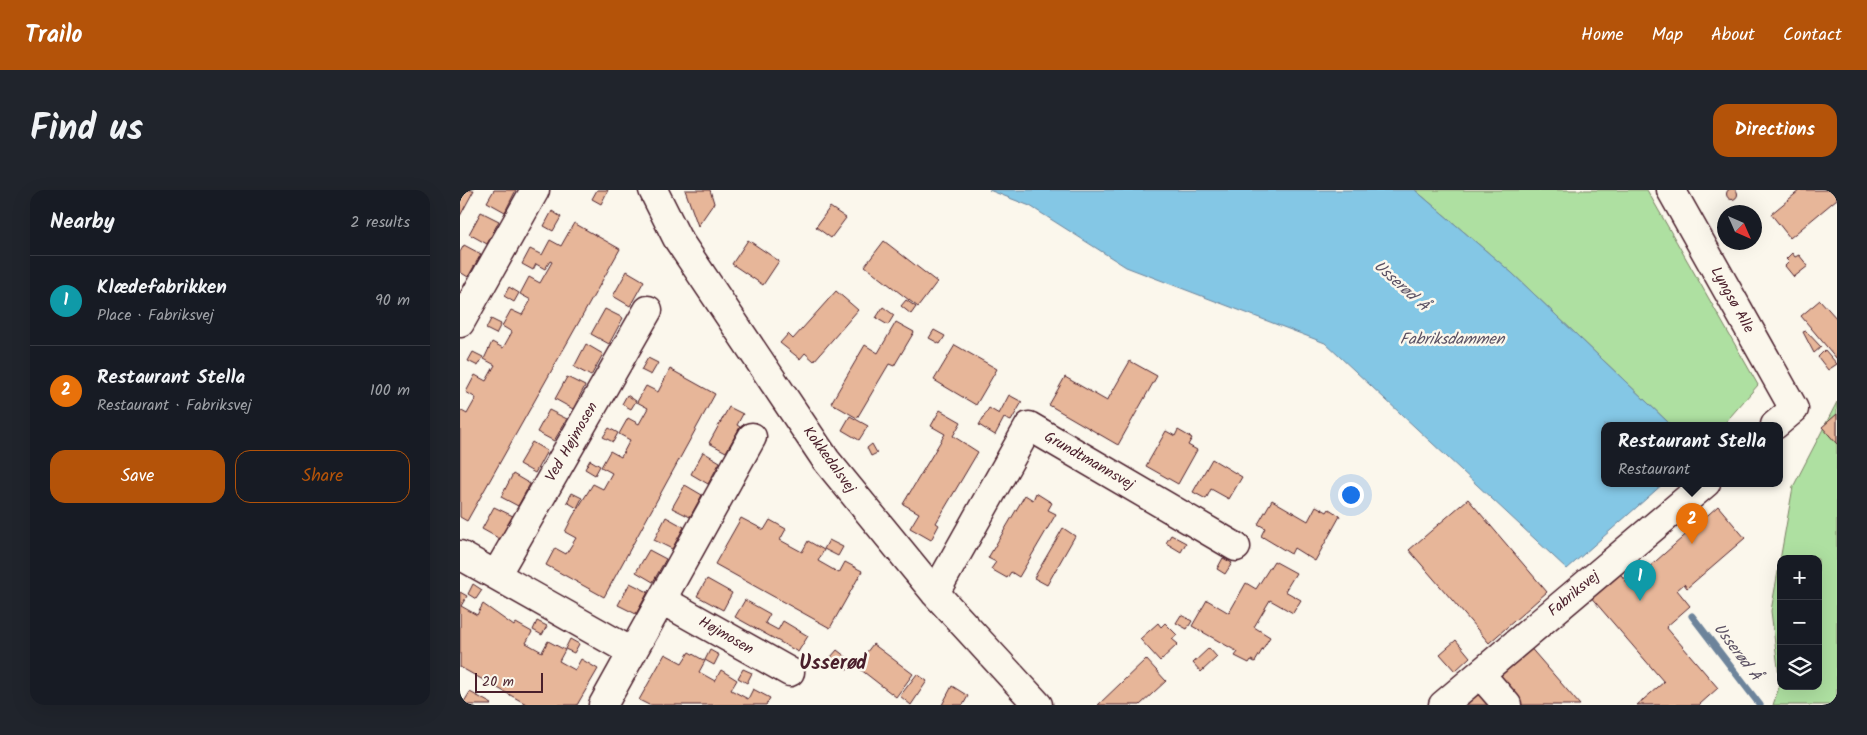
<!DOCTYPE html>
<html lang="en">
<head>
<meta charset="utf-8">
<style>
	body { margin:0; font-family:Kalam,sans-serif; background:#20242c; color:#f1f3f6 }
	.controls { position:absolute; right:15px; bottom:15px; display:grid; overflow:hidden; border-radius:10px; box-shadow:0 5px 20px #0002 }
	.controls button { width:45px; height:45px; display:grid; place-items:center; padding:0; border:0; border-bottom:1px solid #363941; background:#171b24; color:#f1f3f6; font:25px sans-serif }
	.compass { position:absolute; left:1257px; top:15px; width:45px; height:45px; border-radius:50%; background:#171b24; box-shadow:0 5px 20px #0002; rotate:135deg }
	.scale { position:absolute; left:15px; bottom:12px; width:68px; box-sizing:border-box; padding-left:5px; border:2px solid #4a1f2b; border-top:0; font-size:14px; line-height:18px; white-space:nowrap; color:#4a1f2b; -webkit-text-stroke:4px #fbf7ec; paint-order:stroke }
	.you { position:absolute; left:890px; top:304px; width:18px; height:18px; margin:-12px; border:4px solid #fff; border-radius:50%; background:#1a73e8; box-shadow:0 0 0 8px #1a73e833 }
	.badge { display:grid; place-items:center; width:32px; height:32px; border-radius:50%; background:#b45309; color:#fff; font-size:16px; font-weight:700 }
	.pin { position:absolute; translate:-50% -41px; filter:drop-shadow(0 1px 2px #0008) }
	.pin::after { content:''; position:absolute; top:26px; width:18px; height:15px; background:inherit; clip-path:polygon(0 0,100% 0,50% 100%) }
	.popup { position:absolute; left:1141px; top:232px; width:182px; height:65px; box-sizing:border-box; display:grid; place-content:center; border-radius:10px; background:#171b24; filter:drop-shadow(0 1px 4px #0005); font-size:16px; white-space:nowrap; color:#9ea1a6 }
	.popup b { font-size:19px; color:#f1f3f6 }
	.popup::after { content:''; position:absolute; left:50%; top:100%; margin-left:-10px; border:10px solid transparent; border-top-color:#171b24 }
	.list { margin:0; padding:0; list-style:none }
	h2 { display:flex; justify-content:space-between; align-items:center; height:65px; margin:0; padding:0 20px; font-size:21px }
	h2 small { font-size:16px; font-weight:400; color:#9ea1a6 }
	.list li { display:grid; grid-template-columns:32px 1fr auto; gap:15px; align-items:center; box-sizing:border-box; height:90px; padding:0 20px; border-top:1px solid #363941 }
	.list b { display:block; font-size:19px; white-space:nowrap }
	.list p { margin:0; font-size:16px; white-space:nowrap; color:#9ea1a6 }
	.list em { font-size:16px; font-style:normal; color:#9ea1a6 }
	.actions { display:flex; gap:10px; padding:15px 20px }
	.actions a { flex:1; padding:11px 0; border:1px solid #b45309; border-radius:15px; text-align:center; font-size:18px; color:#b45309 }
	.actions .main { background:#b45309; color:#fff }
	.icon { flex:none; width:28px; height:28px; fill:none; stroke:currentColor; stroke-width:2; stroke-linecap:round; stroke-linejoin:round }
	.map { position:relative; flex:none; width:1377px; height:515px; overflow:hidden; border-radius:15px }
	header { display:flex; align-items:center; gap:30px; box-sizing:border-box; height:70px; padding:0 25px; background:#b45309; color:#fff }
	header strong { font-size:24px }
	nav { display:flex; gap:28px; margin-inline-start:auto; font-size:18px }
	.intro { display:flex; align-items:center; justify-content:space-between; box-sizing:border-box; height:120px; padding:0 30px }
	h1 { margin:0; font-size:35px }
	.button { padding:12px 22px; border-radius:15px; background:#b45309; color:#fff; font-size:18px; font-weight:700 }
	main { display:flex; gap:30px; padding:0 30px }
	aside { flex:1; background:#171b24; border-radius:15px; box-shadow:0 5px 20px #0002 }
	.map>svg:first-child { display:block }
	.green { fill:#aee0a1; stroke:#7c8066; fill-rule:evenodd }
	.water { fill:#84c7e5; stroke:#6d849b }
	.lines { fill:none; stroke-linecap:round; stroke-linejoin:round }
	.stream { stroke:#6d849b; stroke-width:7 }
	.building { fill:#e7b699; stroke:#4a1f2b }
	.minor-casing { stroke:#4a1f2b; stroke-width:31 }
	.minor { stroke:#fbf7ec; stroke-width:28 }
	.labels { text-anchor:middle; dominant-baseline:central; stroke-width:5; stroke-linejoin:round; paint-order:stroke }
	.street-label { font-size:15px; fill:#4a1f2b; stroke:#fbf7ec }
	.water-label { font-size:16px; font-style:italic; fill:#5b5163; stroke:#fbf7ec }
	.district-label { font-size:20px; font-weight:bold; fill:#4a1f2b; stroke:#fbf7ec }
</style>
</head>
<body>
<header>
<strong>Trailo</strong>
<nav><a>Home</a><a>Map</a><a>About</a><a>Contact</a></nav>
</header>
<div class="intro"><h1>Find us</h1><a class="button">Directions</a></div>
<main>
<aside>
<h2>Nearby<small>2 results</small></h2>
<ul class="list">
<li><span class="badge" style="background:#0f9aa8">1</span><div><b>Klædefabrikken</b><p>Place · Fabriksvej</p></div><em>90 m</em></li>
<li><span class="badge" style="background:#e8710a">2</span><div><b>Restaurant Stella</b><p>Restaurant · Fabriksvej</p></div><em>100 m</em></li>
</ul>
<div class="actions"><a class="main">Save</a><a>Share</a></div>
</aside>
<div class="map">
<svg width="1377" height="515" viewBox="0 0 1377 515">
	<rect width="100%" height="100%" fill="#fbf7ec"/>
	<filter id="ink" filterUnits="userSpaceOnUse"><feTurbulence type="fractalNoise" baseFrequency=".02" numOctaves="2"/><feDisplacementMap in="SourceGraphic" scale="10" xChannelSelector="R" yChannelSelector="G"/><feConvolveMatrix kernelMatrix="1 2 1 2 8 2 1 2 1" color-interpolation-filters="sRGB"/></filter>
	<g filter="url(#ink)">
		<path class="green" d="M955,0H1187L1298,195L1263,235H1211L1052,83Z
			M1377,212V515H1313L1320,494L1311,421L1333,297ZM1321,369H1358V496H1321Z"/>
		<path class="water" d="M529,0H955L1052,83L1211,235H1144V293H1204L1107,379L865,153L666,77L570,16Z"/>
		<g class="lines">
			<path class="stream" d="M1232,426L1300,515"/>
		</g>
		<path class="building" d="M1266.5 4a5.5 5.5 0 1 1 11 0a5.5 5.5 0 1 1-11 0Z
			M0,0H14L0,26Z
			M34,0H56L45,22L27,12Z
			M137,0H148L141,14L132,9Z
			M225,0H250L254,13L238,36Z
			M1340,0H1377V9L1330,48L1311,24Z
			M370,17L386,28L371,48L356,37Z
			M92,21L101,27L93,41L84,36Z
			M21,22L39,31L27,54L9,44Z
			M114,33L160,59L7,331L0,327V220L7,224L16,208L6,202L15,185L26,191L35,175L24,169L32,152L43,158L52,142L42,136L51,120L62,125L71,110L60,104L69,87L80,93L92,72L90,71L85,79L76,74L73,80L62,74L70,59L82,65L90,50L101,56Z
			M288,50L319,71L303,95L272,74Z
			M424,51L477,92L458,117L405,76Z
			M4,55L21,64L8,87L0,82V62Z
			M1332,63L1335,67L1339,65L1348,76L1334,87L1325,76L1329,72L1326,69Z
			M167,81L184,91L170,116L153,106Z
			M49,97L59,103L54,112L44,106Z
			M376,101L398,120L354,171L345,163L340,169L320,153L328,144L333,149Z
			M446,110L456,117L451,124L441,116Z
			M1360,110L1377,129V169L1341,126Z
			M423,117L434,125L428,135L416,128Z
			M145,119L163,128L149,154L131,144Z
			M31,129L41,134L36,144L26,139Z
			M436,132L454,142L434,176L429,174L397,228L371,213L405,155L418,163Z
			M474,140L485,146L480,154L469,148Z
			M1346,141L1361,157L1354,163L1343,142Z
			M126,154L143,164L131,186L114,177Z
			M495,155L537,179L516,215L474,190Z
			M1365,160L1377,174L1368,180L1358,167Z
			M13,162L23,167L18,176L8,171Z
			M188,168L198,173L191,185L181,180Z
			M670,171L697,186L658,255L589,215L605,187L647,211Z
			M210,179L255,204L144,407L86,375L95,358L106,364L116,348L105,342L113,326L133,294L143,299L152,283L141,277L150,261L161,267L170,250L159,244L168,228L179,234L188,218L177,212L186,196L198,202Z
			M107,187L125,196L113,219L95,209Z
			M167,205L176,211L171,219L162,214Z
			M549,205L562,212L551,231L544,228L535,245L519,235L529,218L539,224Z
			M269,217L283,224L277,235L280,237L266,262L249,253Z
			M89,220L107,229L94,251L77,242Z
			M480,220L501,232L493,246L518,262L476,333L479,335L471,350L450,338L459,323L443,314L485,244L471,236Z
			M1377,224V254L1362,237Z
			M390,226L408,236L399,250L382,240Z
			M149,238L158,243L153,252L143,247Z
			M718,240L732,248L728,255L737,260L718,294L686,276L706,241L715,246Z
			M72,252L87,261L75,283L59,274Z
			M412,254L417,263L411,266L407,258Z
			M243,262L260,272L248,294L231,284Z
			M752,269L782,287L769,309L751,299L746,309L733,302Z
			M130,270L140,276L135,285L125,279Z
			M53,284L70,294L58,316L41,307Z
			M225,295L242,305L230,327L212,318Z
			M112,303L122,308L117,318L107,312Z
			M576,303L592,313L588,320L596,324L559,387L551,382L547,388L531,379L536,372L528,368L565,305L573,310Z
			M1008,309L1087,402L1029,453L949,360Z
			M812,310L848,331L856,316L867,322L869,319L880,326L855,371L834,358L831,364L801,346L805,338L798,334Z
			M1258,316L1285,348L1227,398L1224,394L1217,400L1230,416L1206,437L1258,498L1239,515H1177L1204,492L1129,405L1158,381L1169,395Z
			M34,317L53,326L40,349L22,339Z
			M206,327L224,337L212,359L194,350Z
			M281,328L304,340L310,330L326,339L320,350L342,362L348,351L364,360L358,371L379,383L385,372L402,381L370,438L255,374Z
			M603,338L615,346L587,395L574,388Z
			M711,345L726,353L721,362L706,353Z
			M369,350L383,357L378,366L364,359Z
			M189,360L206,369L193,392L176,382Z
			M763,368L772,373L765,384L757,379Z
			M814,371L836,383L825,401L841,410L833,423L810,410L794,437L810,447L795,472L791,470L789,473L775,466L778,462L732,436L747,410L769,423L786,393L796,399Z
			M247,389L272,403L263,420L237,406Z
			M170,393L188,402L176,424L158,415Z
			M13,394L22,400L16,409L8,404Z
			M0,402L7,406L1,416L17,425L23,414L54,436L56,433L72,442L66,453L82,462L88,451L105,460L99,471L115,480L121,469L138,479L117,515H68L0,477Z
			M285,410L310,424L305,433L318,440L323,431L348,446L338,462L275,427Z
			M721,425L732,431L727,439L716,433Z
			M77,431L87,436L82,445L73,440Z
			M698,433L701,437L705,433L717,445L712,449L718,454L700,471L680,449Z
			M110,449L119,454L114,463L105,459Z
			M996,450L1010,467L995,481L980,464Z
			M413,454L453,484L436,507L396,476Z
			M1068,455L1120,515H1060L1034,485Z
			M749,458L757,467L741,482L733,473Z
			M250,460L259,465L254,475L245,470Z
			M377,460L394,473L388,480L371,467Z
			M229,462L245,471L239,482L255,491L261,480L277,490L271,500L288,509L293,499L310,508L306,515H189L179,510L205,464L222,473Z
			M686,469L706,491L680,515H638Z
			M283,479L292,483L287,493L278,488Z
			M457,484L467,491L451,515L440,506Z
			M492,496L508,506L503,515H482Z
			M1020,500L1033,515H1002Z
			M10,502L32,514L31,515H2Z"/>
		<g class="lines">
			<defs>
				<path id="minor" d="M193,0L217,48L366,270L475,403L578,515
					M1211,0L1334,219L1315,235
					M0,133L75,0
					M0,365L172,462
					M36,385L188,120
					M475,403L569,236L776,357
					M202,410L330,482
					M1020,484L1047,515
					M143,515L292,247
					M983,515L1246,293"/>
			</defs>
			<use href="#minor" class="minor-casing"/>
			<use href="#minor" class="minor"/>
		</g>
	</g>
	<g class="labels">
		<g class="street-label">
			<text transform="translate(1272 110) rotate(61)">Lyngsø Alle</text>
			<text transform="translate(112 252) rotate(-60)">Ved Højmosen</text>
			<text transform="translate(369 270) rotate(54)">Kokkedalsvej</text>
			<text transform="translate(629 271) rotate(30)">Grundtmannsvej</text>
			<text transform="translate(1114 404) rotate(-40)">Fabriksvej</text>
			<text transform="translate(266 446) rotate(30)">Højmosen</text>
		</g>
		<g class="water-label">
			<text transform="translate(941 96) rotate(42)">Usserød Å</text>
			<text x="992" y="149">Fabriksdammen</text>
			<text transform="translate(1277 462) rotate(53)">Usserød Å</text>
		</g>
		<g class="district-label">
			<text x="373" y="474">Usserød</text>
		</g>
	</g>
</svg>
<div class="controls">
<button>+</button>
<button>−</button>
<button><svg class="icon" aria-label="layers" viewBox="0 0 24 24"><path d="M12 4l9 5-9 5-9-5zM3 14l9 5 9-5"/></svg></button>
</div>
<svg class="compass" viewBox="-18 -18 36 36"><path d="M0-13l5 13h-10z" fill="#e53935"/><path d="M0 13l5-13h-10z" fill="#9ea1a6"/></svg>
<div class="scale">20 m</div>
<div class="you"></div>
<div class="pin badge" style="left:1180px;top:411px;background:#0f9aa8">1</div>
<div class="pin badge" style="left:1232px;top:354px;background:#e8710a">2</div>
<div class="popup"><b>Restaurant Stella</b>Restaurant</div>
</div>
</main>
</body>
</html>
